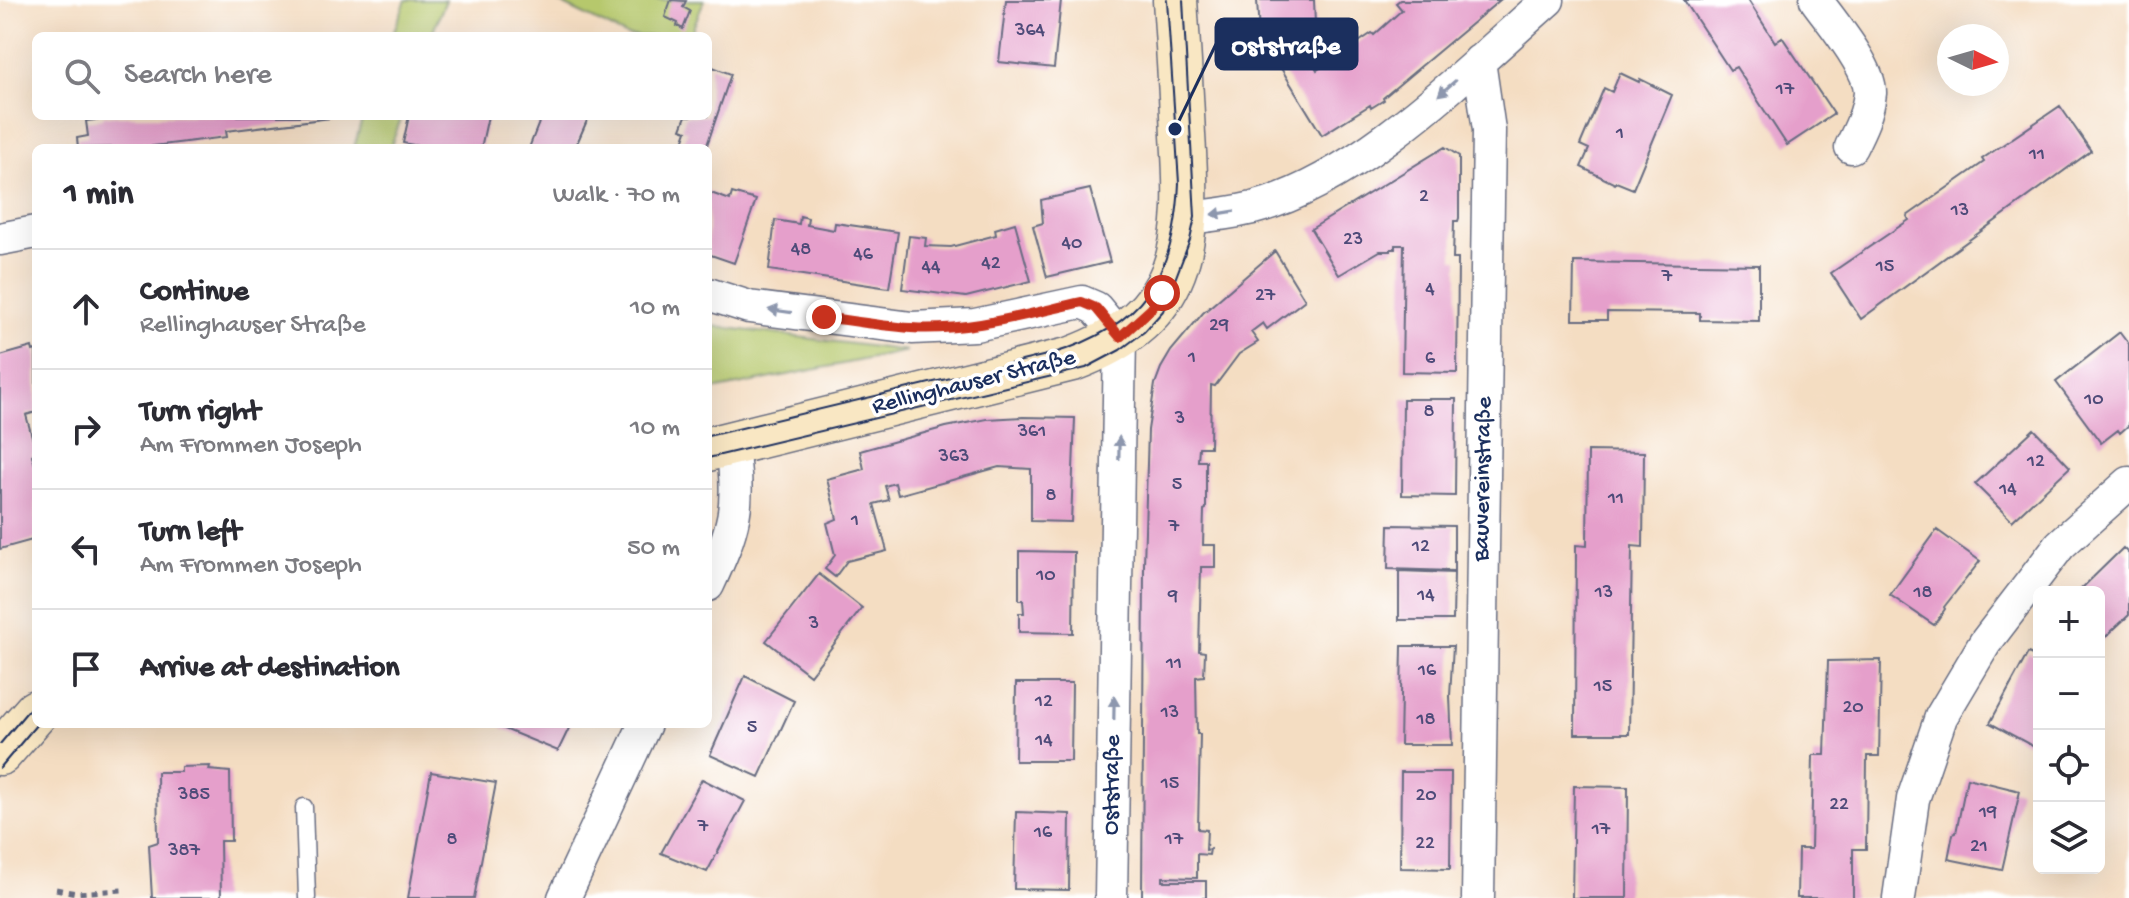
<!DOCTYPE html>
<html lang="en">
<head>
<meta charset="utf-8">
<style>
	body { margin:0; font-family:"Gochi Hand",sans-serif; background:#f7f7f7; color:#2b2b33 }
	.controls { position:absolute; right:24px; bottom:24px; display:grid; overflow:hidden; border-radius:12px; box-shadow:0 8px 32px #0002 }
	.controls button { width:72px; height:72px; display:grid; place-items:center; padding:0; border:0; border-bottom:2px solid #e1e1e2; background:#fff; color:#2b2b33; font:40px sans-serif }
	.compass { position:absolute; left:1937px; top:24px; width:72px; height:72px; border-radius:50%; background:#fff; box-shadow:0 8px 32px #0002; rotate:95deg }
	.stop { position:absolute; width:24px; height:24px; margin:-18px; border:6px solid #c8321e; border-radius:50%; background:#fff }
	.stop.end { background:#c8321e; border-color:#fff; box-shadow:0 2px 8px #0008 }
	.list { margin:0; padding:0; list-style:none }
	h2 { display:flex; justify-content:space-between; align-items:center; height:104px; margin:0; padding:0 32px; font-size:34px }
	h2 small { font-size:26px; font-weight:400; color:#7c7c81 }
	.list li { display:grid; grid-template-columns:52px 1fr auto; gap:24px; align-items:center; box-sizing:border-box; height:120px; padding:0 32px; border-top:2px solid #e1e1e2 }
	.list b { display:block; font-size:30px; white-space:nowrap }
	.list p { margin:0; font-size:26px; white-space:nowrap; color:#7c7c81 }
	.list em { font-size:26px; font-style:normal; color:#7c7c81 }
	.icon { flex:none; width:44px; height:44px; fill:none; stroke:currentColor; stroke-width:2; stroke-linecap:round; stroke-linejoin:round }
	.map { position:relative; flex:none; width:2129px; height:898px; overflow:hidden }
	.search { position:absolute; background:#fff; box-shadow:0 8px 32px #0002; left:32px; top:32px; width:680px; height:88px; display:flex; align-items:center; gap:20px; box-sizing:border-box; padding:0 28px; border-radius:12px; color:#7c7c81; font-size:30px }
	.panel { position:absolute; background:#fff; box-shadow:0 8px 32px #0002; left:32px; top:144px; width:680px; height:584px; border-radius:12px }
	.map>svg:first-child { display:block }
	.green { fill:#b6c86c; stroke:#687c65; stroke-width:2 }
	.building { fill:#e59fcb }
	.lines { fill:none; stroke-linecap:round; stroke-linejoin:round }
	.service-casing { stroke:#676c81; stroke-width:19 }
	.minor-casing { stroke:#676c81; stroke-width:35 }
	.secondary-casing { stroke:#676c81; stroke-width:47 }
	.path { stroke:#676c81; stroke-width:5; stroke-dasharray:6 6; stroke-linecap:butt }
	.service { stroke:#fff; stroke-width:16 }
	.minor { stroke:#fff; stroke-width:32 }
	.secondary { stroke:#f9e7c3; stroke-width:44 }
	.tram { stroke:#1b2f5e; stroke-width:2 }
	.oneway { fill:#8d97ae }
	.route { stroke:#c8321e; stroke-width:10 }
	.labels { text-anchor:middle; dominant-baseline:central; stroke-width:7; stroke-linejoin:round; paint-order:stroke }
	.number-label { font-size:20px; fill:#4e4b79 }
	.street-label { font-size:24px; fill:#1b2f5e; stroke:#fff }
	.leader { fill:none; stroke:#1b2f5e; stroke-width:3 }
	.callout-dot { fill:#1b2f5e; stroke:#fff; stroke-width:3 }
	.callout { fill:#1b2f5e; stroke:#1b2f5e; stroke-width:3 }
	.callout-label { font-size:26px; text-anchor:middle; font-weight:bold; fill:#fff }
</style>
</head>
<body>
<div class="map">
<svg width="2129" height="898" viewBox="0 0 2129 898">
	<rect width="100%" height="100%" fill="#fff"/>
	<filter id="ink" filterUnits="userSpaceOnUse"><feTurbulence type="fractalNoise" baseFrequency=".0125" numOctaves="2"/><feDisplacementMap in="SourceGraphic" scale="16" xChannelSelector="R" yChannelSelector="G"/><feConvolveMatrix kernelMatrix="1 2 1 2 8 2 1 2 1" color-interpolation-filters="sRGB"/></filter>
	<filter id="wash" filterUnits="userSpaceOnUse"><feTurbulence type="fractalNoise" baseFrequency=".006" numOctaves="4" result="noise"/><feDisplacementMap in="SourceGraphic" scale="32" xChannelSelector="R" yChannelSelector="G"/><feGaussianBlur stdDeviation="1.8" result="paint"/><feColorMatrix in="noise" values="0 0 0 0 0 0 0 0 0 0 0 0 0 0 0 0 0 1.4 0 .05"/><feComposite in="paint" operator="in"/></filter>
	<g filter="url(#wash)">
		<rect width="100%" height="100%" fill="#f4ddc2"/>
		<path class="green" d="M406,0H446L431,36H392Z
			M554,0H704L690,36H627Z
			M363,116H402L390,148H354Z
			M712,326L907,351L708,391V345L711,346Z"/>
		<g id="blocks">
			<path class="building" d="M671,0L686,1L683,7L690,11L683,29L677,26L678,23L665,17Z
				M1006,0H1061L1054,68L999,62Z
				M1257,0H1314L1316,48L1306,49L1317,70L1372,33L1374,35L1402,10L1396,3L1400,0H1500L1383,98L1384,100L1371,108L1370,105L1322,135L1271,52H1260Z
				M1684,0H1748L1775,42L1782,37L1834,114L1787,145L1736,67L1730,70Z
				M710,66L731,74L706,148H681L687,131L681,129L686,116H708Z
				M1620,73L1639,82L1640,79L1672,95L1633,189L1616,182L1615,184L1581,167L1589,149L1580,145L1594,112L1604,88L1612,92Z
				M2060,106L2091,151L1861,319L1831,273L1909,220L1907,216L1984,162L1982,159Z
				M103,116H330V118L226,131L227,137L145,147L78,148L77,138L88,136L86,121L103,119Z
				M409,116H488L481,148H429L403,143Z
				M532,116H589L575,148H529L540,120Z
				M1445,147L1459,156V218L1458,221H1454L1453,259H1458L1457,373L1402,372L1404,245H1395V249H1391V251H1380L1339,275L1311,229Z
				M1090,189L1110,262L1047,277L1033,226L1043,223L1041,200Z
				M708,192L730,200L732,193L756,200L734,263L708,254Z
				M800,216L808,218L807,225L834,230L835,223L898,232L889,288L769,270L775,220L799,224Z
				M1015,223L1031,281L966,297L902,289L909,236L926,238L925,246L951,247L996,235L995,229Z
				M1275,251L1305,300L1267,329L1263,323L1251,332L1258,342L1239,354L1215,386L1211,385L1210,447H1199L1198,461H1206V509L1204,510L1203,545H1215V567H1201L1199,651L1205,652L1204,676L1196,677L1197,734H1200L1198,829L1207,830L1206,850L1210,849L1209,855L1197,854V878L1163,877V881H1206V898H1142L1144,565L1148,430L1155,384L1161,368L1171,351L1203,313Z
				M1574,262L1759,265V321L1700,320V313L1607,312V320H1573Z
				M2120,332L2129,344V425L2120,433L2118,430L2101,443L2056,382Z
				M32,347L33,351L36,350V412L26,415L36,451L32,455L36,468V539L0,549V356Z
				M1403,399H1456L1455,496L1402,495Z
				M1023,417L1075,418L1071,522L1031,521V469L999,467L898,495L895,483L885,486L889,500L874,504L887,551L847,561L835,577L825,569L835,555L827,523L837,519L827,479L864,469L860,451L946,427L987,419Z
				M2034,429L2070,467L2012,521L1975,484Z
				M1588,451L1644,452L1643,547L1632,546L1629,734H1575L1576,545L1587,546Z
				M1389,525L1454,526V571L1388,569Z
				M1937,530L1980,561L1944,607L1945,609L1934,625L1890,595Z
				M2123,548L2129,554V615L2099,643V592H2078Z
				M1019,551L1074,552L1073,633L1019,632V613H1024L1023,600H1019Z
				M1399,571L1454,573L1453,620H1399Z
				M819,574L862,608L810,675L766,641Z
				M1402,646H1453L1450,696L1452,745H1400Z
				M2028,653L2039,658V743L2036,748L1990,723Z
				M1881,660L1879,756H1867L1866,849H1853V898H1797L1798,849H1811L1813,755H1825L1828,661Z
				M745,676L794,701L759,777L710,755Z
				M1016,683H1072L1071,761H1015Z
				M504,724H571L558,751L502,728Z
				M210,766L209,770L230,772L231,841H220L221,898H152L149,845L158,842L157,772H181V767Z
				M431,772L496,783L474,898H408Z
				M1401,772H1451L1450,869L1400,868Z
				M1967,778L2020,791L2002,870L1948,859L1953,834L1956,833Z
				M702,779L745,801L707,872L661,853Z
				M1574,786L1628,787L1627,898H1572Z
				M1016,812L1070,814L1069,890L1014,889Z"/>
		</g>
	</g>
	<g filter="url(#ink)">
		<use href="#blocks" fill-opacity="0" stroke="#676c81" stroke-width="2"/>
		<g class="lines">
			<defs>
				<path id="service" d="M304,807L307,898"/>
				<path id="minor" d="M1816,0C1831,21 1871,68 1870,93C1868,113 1860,129 1851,147
					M1186,218C1208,216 1232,213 1253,208C1360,180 1466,72 1548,0
					M0,239L36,232
					M708,294L749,307L912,328L975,325L1082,302L1096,308L1120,337L1111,898
					M708,585C734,529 742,505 731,443
					M564,898L645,724
					M1478,898L1489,130L1479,61
					M1899,898L1913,799L1941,717L1985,643L2060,545L2129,483"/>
				<path id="secondary" d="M708,449L1072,359C1188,316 1190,243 1183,135C1181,90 1178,45 1175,0
					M0,753L36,712"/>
			</defs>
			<use href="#service" class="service-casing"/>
			<use href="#minor" class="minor-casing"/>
			<use href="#secondary" class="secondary-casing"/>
			<path class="path" d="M56,889L76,893L122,890"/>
			<use href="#service" class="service"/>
			<use href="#minor" class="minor"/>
			<use href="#secondary" class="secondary"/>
			<path class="tram" d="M708,436L1051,354C1142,327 1175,277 1179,183L1167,0
				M708,458L1086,368L1120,350L1144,332L1163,311L1190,240L1195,217L1183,0
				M0,744L36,701
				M0,768L37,724"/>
		</g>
		<defs><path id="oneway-solid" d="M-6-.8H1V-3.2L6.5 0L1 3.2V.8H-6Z" transform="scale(2)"/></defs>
		<g class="oneway">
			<use href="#oneway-solid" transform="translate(1447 88) rotate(139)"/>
			<use href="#oneway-solid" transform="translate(1223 213) rotate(171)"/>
			<use href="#oneway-solid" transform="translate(780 311) rotate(-172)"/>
			<use href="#oneway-solid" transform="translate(1119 448) rotate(-89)"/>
			<use href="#oneway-solid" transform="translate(1114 708) rotate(-89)"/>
		</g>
	</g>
	<g class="lines" filter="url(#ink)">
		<path class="route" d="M824,317C853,321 882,326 911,328C968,332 1027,314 1082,302L1096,308L1120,337L1151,309L1162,293"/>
	</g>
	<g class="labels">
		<g class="number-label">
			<text x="1030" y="31">364</text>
			<text x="1785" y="90">17</text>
			<text x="1620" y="134">1</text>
			<text x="2037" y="155">11</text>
			<text x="1424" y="197">2</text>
			<text x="1960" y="211">13</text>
			<text x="1353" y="240">23</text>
			<text x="1072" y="244">40</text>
			<text x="801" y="250">48</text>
			<text x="863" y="255">46</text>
			<text x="991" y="264">42</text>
			<text x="1885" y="267">15</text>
			<text x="931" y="268">44</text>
			<text x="1667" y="277">7</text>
			<text x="1430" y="290">4</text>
			<text x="1265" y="296">27</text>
			<text x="1219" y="326">29</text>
			<text x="1192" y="358">1</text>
			<text x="1430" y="359">6</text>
			<text x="2094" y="400">10</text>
			<text x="1429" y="412">8</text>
			<text x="1180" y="419">3</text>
			<text x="1032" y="432">361</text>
			<text x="954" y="457">363</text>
			<text x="2036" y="462">12</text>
			<text x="1177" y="485">5</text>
			<text x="2008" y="490">14</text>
			<text x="1051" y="496">8</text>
			<text x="1616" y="499">11</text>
			<text x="855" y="521">1</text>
			<text x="1174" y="527">7</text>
			<text x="1421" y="547">12</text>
			<text x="1046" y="576">10</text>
			<text x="1604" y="593">13</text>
			<text x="1923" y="593">18</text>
			<text x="1426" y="596">14</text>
			<text x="1173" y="597">9</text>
			<text x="814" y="624">3</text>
			<text x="1174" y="664">11</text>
			<text x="1427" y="671">16</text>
			<text x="1603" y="687">15</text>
			<text x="1044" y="702">12</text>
			<text x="1853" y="708">20</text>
			<text x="1170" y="713">13</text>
			<text x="1426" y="720">18</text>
			<text x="752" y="728">5</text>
			<text x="1044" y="741">14</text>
			<text x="1170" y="784">15</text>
			<text x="194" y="795">385</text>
			<text x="1426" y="796">20</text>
			<text x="1839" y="805">22</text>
			<text x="1988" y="813">19</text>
			<text x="703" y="827">7</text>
			<text x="1601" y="830">17</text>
			<text x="1043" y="833">16</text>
			<text x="452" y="840">8</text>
			<text x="1174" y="840">17</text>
			<text x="1425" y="844">22</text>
			<text x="1979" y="847">21</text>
			<text x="184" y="851">387</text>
		</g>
		<g class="street-label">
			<text transform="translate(974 383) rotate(-14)">Rellinghauser Straße</text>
			<text transform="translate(1484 479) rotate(-89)">Bauvereinstraße</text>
			<text transform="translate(1113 785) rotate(-89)">Oststraße</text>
		</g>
	</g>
	<path class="leader" d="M1175 129L1216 44"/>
	<circle class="callout-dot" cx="1175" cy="129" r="8"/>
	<rect class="callout" x="1216" y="19" width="141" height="50" rx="8"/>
	<g class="callout-label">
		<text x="1286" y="53">Oststraße</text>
	</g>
</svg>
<div class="controls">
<button>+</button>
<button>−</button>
<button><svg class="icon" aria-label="locate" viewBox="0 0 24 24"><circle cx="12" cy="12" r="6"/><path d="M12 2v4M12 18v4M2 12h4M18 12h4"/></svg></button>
<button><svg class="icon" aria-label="layers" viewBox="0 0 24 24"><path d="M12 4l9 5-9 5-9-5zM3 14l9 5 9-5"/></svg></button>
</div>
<svg class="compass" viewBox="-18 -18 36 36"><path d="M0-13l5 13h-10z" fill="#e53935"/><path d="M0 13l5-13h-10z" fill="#7c7c81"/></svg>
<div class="stop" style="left:1162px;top:293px"></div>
<div class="stop end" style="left:824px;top:317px"></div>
<div class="search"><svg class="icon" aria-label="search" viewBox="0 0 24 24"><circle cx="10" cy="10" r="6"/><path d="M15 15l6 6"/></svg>Search here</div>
<section class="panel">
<h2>1 min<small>Walk · 70 m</small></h2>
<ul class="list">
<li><svg class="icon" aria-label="ahead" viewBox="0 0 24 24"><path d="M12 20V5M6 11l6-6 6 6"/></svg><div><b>Continue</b><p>Rellinghauser Straße</p></div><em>10 m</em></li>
<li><svg class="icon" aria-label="right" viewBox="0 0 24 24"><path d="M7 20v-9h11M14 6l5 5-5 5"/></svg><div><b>Turn right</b><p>Am Frommen Joseph</p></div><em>10 m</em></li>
<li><svg class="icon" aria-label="left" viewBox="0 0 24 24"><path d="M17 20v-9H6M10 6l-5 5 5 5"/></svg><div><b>Turn left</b><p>Am Frommen Joseph</p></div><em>50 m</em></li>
<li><svg class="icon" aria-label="arrive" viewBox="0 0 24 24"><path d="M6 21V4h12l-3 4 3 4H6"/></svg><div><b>Arrive at destination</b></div></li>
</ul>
</section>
</div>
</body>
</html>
